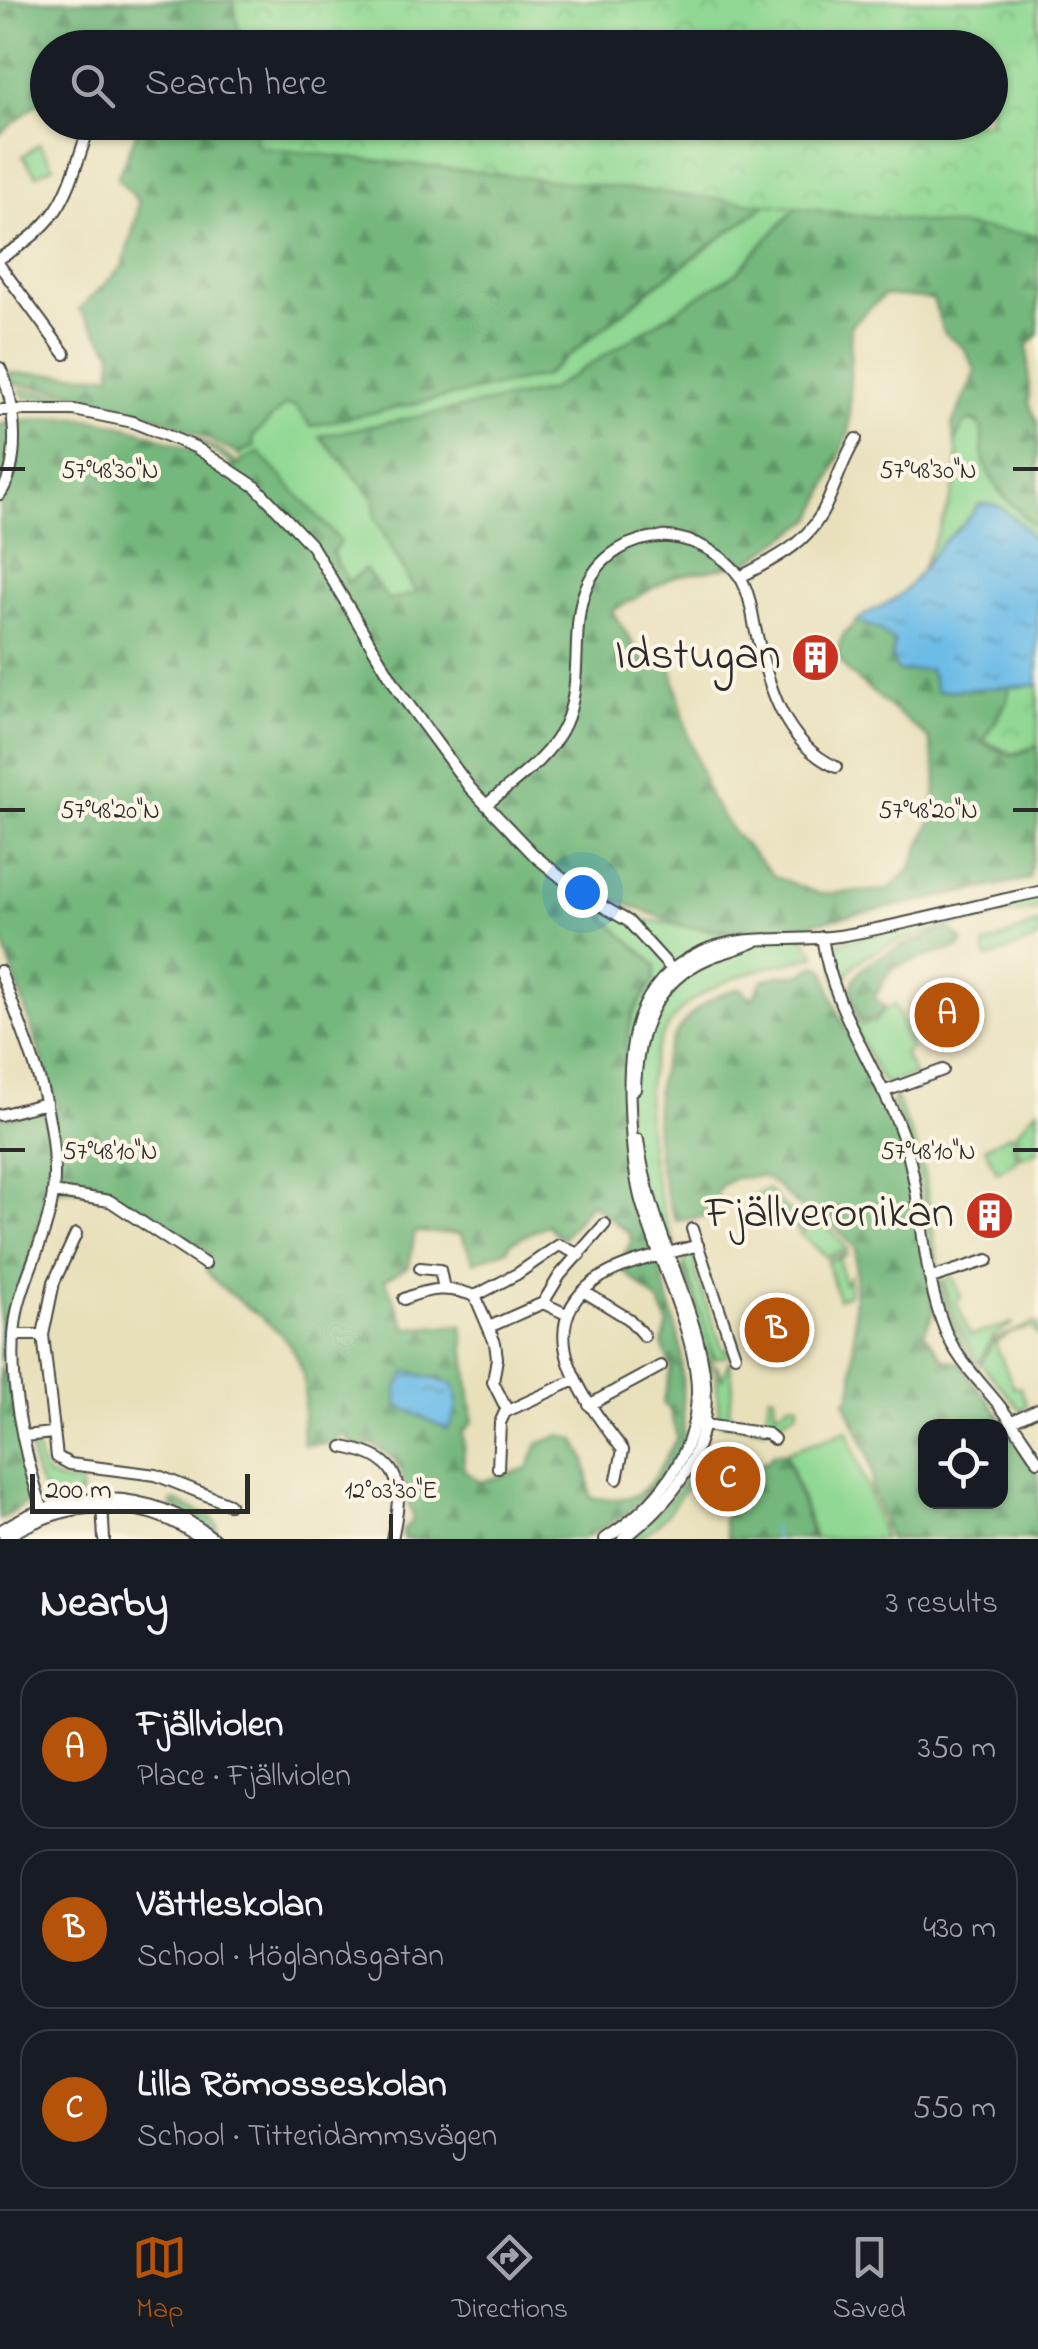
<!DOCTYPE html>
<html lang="en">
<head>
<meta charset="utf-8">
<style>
	body { margin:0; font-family:"Indie Flower",sans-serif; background:#20242c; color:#f1f3f6 }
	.controls { position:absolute; right:30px; bottom:30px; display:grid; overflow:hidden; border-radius:20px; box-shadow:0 2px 8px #0004 }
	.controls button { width:90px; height:90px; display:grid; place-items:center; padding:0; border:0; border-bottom:2px solid #363941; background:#171b24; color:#f1f3f6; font:50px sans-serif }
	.scale { position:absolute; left:30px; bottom:25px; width:220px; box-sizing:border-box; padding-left:10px; border:5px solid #2b2b2b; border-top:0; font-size:28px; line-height:35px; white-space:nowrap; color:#2b2b2b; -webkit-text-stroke:8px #fcf5e5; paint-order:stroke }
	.you { position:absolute; left:582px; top:892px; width:35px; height:35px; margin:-25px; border:8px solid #fff; border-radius:50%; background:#1a73e8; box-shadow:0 0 0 15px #1a73e833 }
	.badge { display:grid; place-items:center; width:65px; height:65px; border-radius:50%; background:#b45309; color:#fff; font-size:32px; font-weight:700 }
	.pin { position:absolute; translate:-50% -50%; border:5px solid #fff; box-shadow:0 2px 10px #0006 }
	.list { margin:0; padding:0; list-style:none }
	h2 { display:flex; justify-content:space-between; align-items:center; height:130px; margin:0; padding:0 40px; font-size:42px }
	h2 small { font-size:32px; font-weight:400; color:#9ea1a6 }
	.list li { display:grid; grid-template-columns:65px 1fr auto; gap:30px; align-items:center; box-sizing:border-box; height:160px; margin:0 20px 20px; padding:0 20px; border:2px solid #363941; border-radius:30px }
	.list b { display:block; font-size:38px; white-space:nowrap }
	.list p { margin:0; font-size:32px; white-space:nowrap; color:#9ea1a6 }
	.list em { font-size:32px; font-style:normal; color:#9ea1a6 }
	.icon { flex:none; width:55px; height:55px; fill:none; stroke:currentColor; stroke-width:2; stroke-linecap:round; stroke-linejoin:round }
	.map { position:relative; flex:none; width:1038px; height:1539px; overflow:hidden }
	.search { position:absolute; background:#171b24; box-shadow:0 2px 8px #0004; left:30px; right:30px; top:30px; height:110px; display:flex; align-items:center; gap:25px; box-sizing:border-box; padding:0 35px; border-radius:55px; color:#9ea1a6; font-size:38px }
	.sheet { height:670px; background:#171b24 }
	nav { display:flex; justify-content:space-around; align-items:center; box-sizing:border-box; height:140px; border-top:2px solid #363941; background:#171b24; font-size:28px; color:#9ea1a6 }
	nav a { display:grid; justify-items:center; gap:5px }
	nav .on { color:#b45309 }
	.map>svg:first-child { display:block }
	.grass { fill:#90d893; stroke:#5e825f; stroke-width:2.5 }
	.forest { fill:url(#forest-firs); stroke:#507254; stroke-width:2.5; fill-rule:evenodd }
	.park { fill:url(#park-crowns); stroke:#5e825f; stroke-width:2.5 }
	.water { fill:url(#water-ripples); stroke:#4c7489; stroke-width:2.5 }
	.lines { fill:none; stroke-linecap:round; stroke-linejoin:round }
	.stream { stroke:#6cbce7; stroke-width:2.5 }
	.minor-casing { stroke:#474641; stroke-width:14 }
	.minor { stroke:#fff; stroke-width:10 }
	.ticks { fill:none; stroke:#2b2b2b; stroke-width:4 }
	.labels { text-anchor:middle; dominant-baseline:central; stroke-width:8; stroke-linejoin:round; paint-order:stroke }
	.poi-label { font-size:45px; fill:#2b2b2b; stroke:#fcf5e5; text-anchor:end }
	.ticks-label { font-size:25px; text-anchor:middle; fill:#2b2b2b; stroke:#fcf5e5; stroke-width:8; stroke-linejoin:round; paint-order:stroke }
</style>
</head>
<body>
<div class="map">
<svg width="1038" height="1539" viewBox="0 0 1038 1539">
	<defs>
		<pattern id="forest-firs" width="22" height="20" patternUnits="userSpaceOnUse" patternTransform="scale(2.5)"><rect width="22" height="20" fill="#74b87d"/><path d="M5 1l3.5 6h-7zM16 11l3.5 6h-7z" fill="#5f9667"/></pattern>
		<pattern id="park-crowns" width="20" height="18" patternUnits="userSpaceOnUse" patternTransform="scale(2.5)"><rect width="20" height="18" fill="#90d893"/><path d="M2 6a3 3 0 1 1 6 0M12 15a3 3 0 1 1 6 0" fill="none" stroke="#7cba7f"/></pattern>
		<pattern id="water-ripples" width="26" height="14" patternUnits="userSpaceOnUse" patternTransform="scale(2.5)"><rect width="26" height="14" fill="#6cbce7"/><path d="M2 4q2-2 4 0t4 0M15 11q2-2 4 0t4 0" fill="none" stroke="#5999bb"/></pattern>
	</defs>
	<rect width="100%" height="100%" fill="#fcf5e5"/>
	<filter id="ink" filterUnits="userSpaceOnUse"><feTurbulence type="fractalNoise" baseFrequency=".01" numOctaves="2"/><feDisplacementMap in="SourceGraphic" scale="20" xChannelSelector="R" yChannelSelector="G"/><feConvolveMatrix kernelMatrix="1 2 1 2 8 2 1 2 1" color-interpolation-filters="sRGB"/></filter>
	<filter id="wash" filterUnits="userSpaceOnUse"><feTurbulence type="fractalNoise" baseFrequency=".0048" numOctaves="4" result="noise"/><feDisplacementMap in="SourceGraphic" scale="40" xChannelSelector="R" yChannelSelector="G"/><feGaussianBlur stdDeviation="2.25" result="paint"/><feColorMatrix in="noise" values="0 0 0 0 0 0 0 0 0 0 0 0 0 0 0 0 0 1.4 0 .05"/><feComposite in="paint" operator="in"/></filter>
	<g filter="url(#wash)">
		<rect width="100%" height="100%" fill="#e8e0bb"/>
		<path class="grass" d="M39,144L54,166L36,175L23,156Z
			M808,174L820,181L736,273L548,391L321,436L375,498V517L416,593L389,601L349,583L332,554L340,541L332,532L259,453L243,461L237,454L254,447L253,436L284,405L544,376L654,287Z
			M20,390C84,394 151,417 208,445C231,456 252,475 272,491C249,480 230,460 206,447C152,417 87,400 25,397Z
			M970,420L982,427L998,491L1038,530V550C1026,531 1004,501 979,505L968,523L944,541L921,570C936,536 967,478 955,443L962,425Z
			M580,885L646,920L734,934L800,930L816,956C775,965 727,975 693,1000C621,1052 649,1175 675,1245L669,1242L636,1200L625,1138L626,1044L633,1014L654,980L579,897Z
			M1038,896V909C998,917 867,937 848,973C839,990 852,1010 859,1025L875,1022L886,1008L895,1005L911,1049L904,1053L914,1075L887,1083L882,1081C867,1053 835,997 834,966C834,959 837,950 839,942Z
			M1038,923V939L987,959L984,946Z
			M895,1097C905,1120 917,1144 923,1169C937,1237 934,1310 978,1368L975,1371C930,1311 934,1248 919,1177C913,1151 903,1128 892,1103Z
			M1011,1134L1017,1160L997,1172L985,1147Z
			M768,1189L783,1206L808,1225L797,1230L788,1217L754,1195Z
			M816,1225L828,1227L848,1250L827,1257L799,1233Z
			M687,1253L694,1255L699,1262L695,1265L697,1277L723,1350L730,1349L733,1354L715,1359L683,1257Z
			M848,1254L839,1258L844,1284L849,1277V1294L838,1299L827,1261Z
			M683,1267C692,1294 717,1346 711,1373L677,1268Z
			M950,1277L954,1279L961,1297L956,1300L970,1336L1014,1323L993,1337L979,1362C961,1337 952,1312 944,1282Z
			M1033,1323L1038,1325V1336L1032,1328L1012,1332L995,1343L1014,1388L1020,1387L1027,1405L1021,1410L981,1364L994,1340Z
			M729,1361L733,1386L729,1410L735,1421L766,1419L769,1395H774L775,1411L786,1408L788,1403L799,1404L797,1412L766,1429L719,1423L716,1364L722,1379Z
			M848,1431L884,1539H815L786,1452Z
			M32,1441H35C42,1476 45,1480 81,1485L82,1491L78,1492L82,1496L56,1500L47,1497C38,1481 28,1458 32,1441Z
			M700,1443L706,1445C697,1472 660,1539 629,1539C662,1512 688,1485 700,1443Z"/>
		<path class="forest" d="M0,0H553L679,47L131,48L122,36L108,47L48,48L47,96L0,134Z
			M1038,0V335L1028,345L1029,404L1038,424V530C1017,507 994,492 984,461C980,448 985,434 979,422L970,420L963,425L955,443L952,425L976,371L964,348L944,333L933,299L884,295L851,325L849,432L814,518L747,563L675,576L612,611L648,668L669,658L689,738L710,798L732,831L775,877L820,894L888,890L910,870L933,817L937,777L929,739L848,672L836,655L843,635L857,621L880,630L894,642L892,658L930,668L937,691C962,692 986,684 1010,687L1007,702L982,743L1013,756L1038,746V820L1029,879L808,924L738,931L687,927L616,900L605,918L656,965L654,980L633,1013L626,1044L625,1138L636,1200L654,1246L681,1347L684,1441L667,1475L622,1517L582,1539H403V1530L412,1522L413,1515C398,1480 413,1465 371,1444L364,1449L348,1442L347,1435H342L332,1444L304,1445C299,1422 308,1398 303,1375C291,1321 236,1310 206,1270L209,1257L204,1250C159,1218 105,1176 46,1193L28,1270L13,1301L0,1363V1107L5,1117L58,1108L0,933V424C25,422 54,416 79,418C130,423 183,444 227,470L259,452L340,541L332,554L348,583L365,569L389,601L416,593L375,517L374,498L320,436L548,391L736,273L820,181L990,122V48ZM591,1203L630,1234L631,1242L618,1266L660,1303L668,1324L662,1344L671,1368L663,1404L670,1409L677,1438C650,1483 650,1505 591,1498L585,1459L576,1440L561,1435L538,1444L528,1468L480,1482L464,1470L463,1432L473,1422L462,1325L407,1328L385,1280L409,1266L415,1232L461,1234L474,1262L508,1249L510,1243L547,1225L562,1239ZM414,1372L422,1377L442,1378L447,1428L398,1406Z
			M141,123H686L808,174L654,286L544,376L311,426L296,407L285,405L253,436L254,446L237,454C163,414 95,391 11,384L6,373L111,375L113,352L79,309L122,267L137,216L138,201L117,178Z
			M948,928L963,941L961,947C943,953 903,961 892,970C883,977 880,990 874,998L884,1006C880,1018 873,1020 861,1021C856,1009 849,996 853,982C860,957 924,939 948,928Z
			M815,965L824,968L837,1011L895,1130L914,1181L934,1312L924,1333L944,1359L960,1363L1020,1442L1038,1474V1539H889L871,1488L873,1475L868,1454L845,1401L850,1396L853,1382L856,1249L829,1221L810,1216L772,1182L760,1176L735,1178L721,1186L706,1216L676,1221C643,1144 640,1011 741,988L752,999L762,981L780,975H801ZM926,1426H1000V1502H926Z
			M0,1365C21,1407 24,1454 30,1501L0,1520Z
			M785,1453L814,1539H728L723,1520L751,1482L754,1466L769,1460L773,1454Z
			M173,1500L211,1517L218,1526L215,1533L171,1506Z"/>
		<path class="park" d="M233,0H1038V235L257,147L253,123L990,122V48L242,47Z
			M1038,685V745L1013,754L984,741L1007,702L1010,687Z
			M1038,1108V1151L1020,1158L1015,1134Z"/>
		<path class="water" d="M988,504L1001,507L1026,529L1038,550V685L937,691L930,669L898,672L892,658L894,642L880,630L857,621C869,609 885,607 898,596C915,583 926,562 940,546C953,531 968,523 979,505Z
			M407,1371L453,1384C460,1400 458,1415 447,1429L398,1406L397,1388Z"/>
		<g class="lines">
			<path class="stream" d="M772,1527L775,1539"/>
		</g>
	</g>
	<g filter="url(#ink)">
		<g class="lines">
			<defs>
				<path id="minor" d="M0,258C67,220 67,189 91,122
					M0,266L65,354
					M0,368C15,401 22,463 0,494
					M0,410H74L133,422L195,447L256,487L312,546L400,693L470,788L535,856L583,895L628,921L678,976
					M740,577C776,558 810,543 827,503C837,481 843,459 856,439
					M486,805C513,782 550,758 565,724C591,667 555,589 618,550C633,541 651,536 669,537C695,539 725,555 740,577C749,591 752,612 755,628C768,681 781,742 836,767
					M822,937C832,1006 871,1059 897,1121C925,1188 918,1263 945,1330C957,1360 979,1380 999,1405C1013,1423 1025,1442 1038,1461
					M0,971C25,1038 55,1103 54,1176C54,1224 29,1262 18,1307C4,1371 24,1456 45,1517
					M635,1089C637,1032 653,982 709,958C723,952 739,949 754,942
					M883,1092L943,1070
					M0,1115L46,1103
					M53,1192L110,1201L205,1264
					M692,1229L735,1355
					M76,1234L54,1282L43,1335L57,1457L70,1464L156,1475L229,1504
					M420,1268L440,1270L444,1289
					M931,1278L988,1260
					M583,1291L629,1319L644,1336
					M475,1296L517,1274L559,1245L580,1255
					M404,1299C429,1288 449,1286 475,1296L495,1343L497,1358L493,1382L507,1410
					M543,1303L568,1315
					M489,1327L543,1303L560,1275L605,1224
					M14,1335H43
					M589,1405L661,1366
					M1012,1421L1038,1409
					M697,1424L768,1434L774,1439
					M24,1436L52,1433
					M343,1447C405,1459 403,1485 392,1539
					M498,1468L500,1423L505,1412L573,1381
					M617,1479L623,1450C588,1404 527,1330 595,1281C623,1261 665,1255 698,1245
					M102,1504L104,1539
					M0,1531C68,1486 151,1488 214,1539
					M4,1539C64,1499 142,1494 201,1539
					M605,1539C657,1505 696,1457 697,1393C698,1335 655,1255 640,1197C633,1168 631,1137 630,1107C627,1044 635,984 698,953C741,932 792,943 839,936C906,925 972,906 1038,892
					M623,1539C789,1413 657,1293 638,1140"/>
			</defs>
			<use href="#minor" class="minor-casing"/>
			<use href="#minor" class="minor"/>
		</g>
	</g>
	<path class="ticks" d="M0,469H25M1013,469H1038M0,810H25M1013,810H1038M0,1150H25M1013,1150H1038M391,1514V1539"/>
	<defs>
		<symbol id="building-disc" viewBox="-11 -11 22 22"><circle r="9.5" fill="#c8321e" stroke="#fcf5e5"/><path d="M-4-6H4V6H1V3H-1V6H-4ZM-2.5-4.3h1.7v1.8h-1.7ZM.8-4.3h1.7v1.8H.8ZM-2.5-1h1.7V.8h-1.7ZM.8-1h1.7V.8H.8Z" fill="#fff"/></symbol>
	</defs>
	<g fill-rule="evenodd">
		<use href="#building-disc" x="788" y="630" width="55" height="55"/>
		<use href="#building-disc" x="962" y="1188" width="55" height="55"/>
	</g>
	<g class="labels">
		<g class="poi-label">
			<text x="781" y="657">Idstugan</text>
			<text x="954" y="1215">Fjällveronikan</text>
		</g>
	</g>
	<g class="ticks-label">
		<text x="110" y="478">57°48'30"N</text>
		<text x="928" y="478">57°48'30"N</text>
		<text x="110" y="818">57°48'20"N</text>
		<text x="928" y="818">57°48'20"N</text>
		<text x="110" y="1159">57°48'10"N</text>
		<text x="928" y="1159">57°48'10"N</text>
		<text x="391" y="1498">12°03'30"E</text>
	</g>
</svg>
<div class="controls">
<button><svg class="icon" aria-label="locate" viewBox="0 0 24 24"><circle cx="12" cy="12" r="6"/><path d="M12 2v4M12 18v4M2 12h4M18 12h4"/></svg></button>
</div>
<div class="scale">200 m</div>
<div class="you"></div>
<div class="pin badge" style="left:947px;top:1015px">A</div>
<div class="pin badge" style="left:777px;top:1330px">B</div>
<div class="pin badge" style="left:728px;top:1479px">C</div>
<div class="search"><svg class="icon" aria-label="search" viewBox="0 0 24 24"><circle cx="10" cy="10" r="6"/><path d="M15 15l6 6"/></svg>Search here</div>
</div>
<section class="sheet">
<h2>Nearby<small>3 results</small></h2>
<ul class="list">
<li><span class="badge">A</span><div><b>Fjällviolen</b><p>Place · Fjällviolen</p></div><em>350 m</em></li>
<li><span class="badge">B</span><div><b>Vättleskolan</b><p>School · Höglandsgatan</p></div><em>430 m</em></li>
<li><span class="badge">C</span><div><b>Lilla Römosseskolan</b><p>School · Titteridammsvägen</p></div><em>550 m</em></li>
</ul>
</section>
<nav>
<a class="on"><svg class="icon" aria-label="map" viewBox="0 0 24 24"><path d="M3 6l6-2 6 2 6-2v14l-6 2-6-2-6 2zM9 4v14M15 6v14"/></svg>Map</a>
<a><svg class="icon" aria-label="directions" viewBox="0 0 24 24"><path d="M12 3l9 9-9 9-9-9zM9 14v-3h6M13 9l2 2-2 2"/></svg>Directions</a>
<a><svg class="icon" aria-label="saved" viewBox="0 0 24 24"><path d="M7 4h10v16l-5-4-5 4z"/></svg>Saved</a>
</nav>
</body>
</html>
